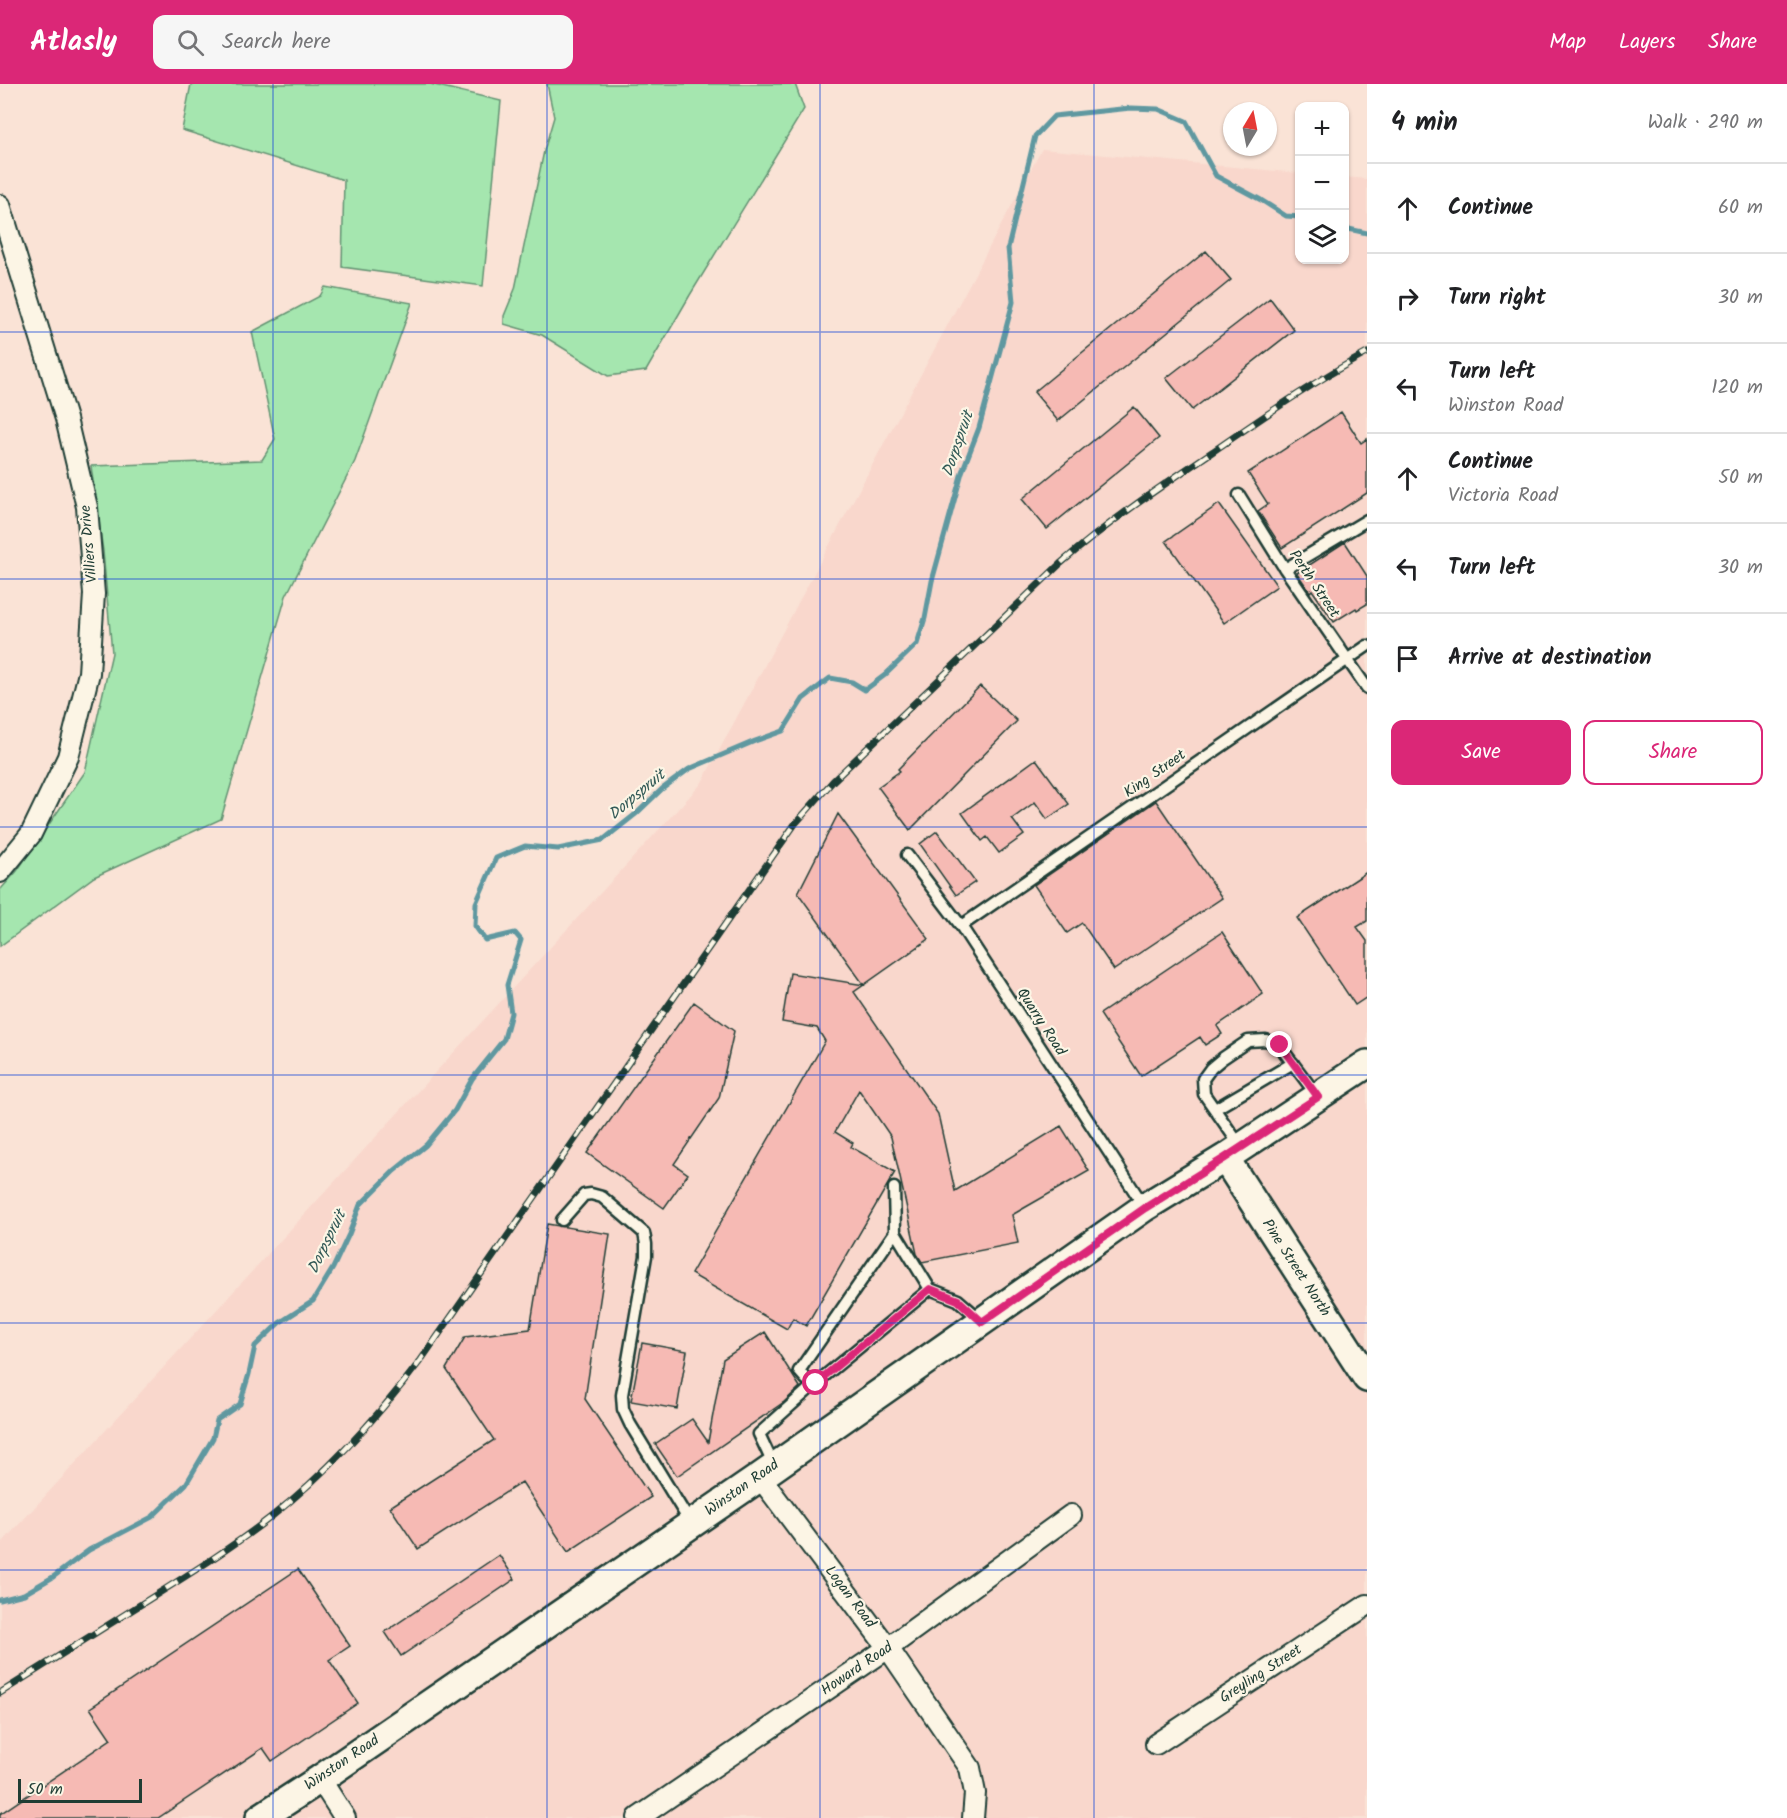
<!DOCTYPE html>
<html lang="en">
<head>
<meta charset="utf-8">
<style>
	body { margin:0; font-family:Kalam,sans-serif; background:#f6f6f6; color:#202124 }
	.controls { position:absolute; right:18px; top:18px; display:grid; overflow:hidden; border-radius:12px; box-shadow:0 2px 4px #0004 }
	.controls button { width:54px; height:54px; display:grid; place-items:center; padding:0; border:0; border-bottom:2px solid #e0e0e0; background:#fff; color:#202124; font:30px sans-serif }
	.compass { position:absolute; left:1223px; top:18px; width:54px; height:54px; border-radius:50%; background:#fff; box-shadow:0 2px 4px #0004; rotate:10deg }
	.scale { position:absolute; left:18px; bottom:15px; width:124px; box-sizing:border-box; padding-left:6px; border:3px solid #1f3d34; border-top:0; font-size:16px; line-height:21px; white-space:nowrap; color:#1f3d34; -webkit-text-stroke:4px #fcf5e5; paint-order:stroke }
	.stop { position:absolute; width:18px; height:18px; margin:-14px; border:4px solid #db2777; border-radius:50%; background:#fff }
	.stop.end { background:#db2777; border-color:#fff; box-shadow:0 2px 6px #0008 }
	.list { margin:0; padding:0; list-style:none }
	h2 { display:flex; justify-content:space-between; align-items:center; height:78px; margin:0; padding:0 24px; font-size:26px }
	h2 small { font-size:20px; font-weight:400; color:#757577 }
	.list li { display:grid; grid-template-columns:39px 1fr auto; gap:18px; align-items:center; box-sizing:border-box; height:90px; padding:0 24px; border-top:2px solid #e0e0e0 }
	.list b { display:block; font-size:22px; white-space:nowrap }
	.list p { margin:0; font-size:20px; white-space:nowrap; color:#757577 }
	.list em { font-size:20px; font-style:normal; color:#757577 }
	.actions { display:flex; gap:12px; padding:18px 24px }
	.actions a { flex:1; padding:14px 0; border:2px solid #db2777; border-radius:12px; text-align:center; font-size:21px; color:#db2777 }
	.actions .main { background:#db2777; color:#fff }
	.icon { flex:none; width:33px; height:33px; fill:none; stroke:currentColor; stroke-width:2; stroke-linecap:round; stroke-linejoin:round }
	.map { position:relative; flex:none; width:1367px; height:1734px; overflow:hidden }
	header { display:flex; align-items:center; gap:36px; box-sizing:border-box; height:84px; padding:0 30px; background:#db2777; color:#fff }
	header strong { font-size:28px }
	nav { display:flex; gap:33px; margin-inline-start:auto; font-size:21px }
	.search { width:420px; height:54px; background:#f6f6f6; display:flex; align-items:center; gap:15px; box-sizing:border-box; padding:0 21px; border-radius:12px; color:#757577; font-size:22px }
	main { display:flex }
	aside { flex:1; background:#fff }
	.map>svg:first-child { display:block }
	.built { fill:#f9d7cc }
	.green { fill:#a5e6af; stroke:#629272; stroke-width:1.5 }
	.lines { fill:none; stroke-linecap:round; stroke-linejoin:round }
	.stream { stroke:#5e98a0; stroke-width:5 }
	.building { fill:#f6bab4; stroke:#1f3d34; stroke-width:1.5 }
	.lane-casing { stroke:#1f3d34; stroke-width:15 }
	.street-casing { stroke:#1f3d34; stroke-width:24 }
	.secondary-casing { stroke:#1f3d34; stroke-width:32 }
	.lane { stroke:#fcf5e5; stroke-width:10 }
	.street { stroke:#fcf5e5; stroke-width:20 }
	.secondary { stroke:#fcf5e5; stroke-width:27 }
	.rail-casing { stroke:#1f3d34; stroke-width:7 }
	.rail { stroke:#fcf5e5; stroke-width:4.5; stroke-dasharray:14; stroke-linecap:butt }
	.route { stroke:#db2777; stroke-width:8 }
	.grid { fill:none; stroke:#1d4ed8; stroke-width:1.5; stroke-opacity:0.55 }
	.labels { text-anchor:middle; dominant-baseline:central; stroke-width:4.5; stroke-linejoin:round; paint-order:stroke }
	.street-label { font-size:15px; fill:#1f3d34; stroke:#fcf5e5 }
	.water-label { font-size:16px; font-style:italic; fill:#345b58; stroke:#fcf5e5 }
</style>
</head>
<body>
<header>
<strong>Atlasly</strong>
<div class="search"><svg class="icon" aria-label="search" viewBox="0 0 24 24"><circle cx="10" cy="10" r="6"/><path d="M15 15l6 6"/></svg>Search here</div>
<nav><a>Map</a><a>Layers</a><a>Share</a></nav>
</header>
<main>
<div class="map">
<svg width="1367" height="1734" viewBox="0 0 1367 1734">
	<rect width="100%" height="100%" fill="#fae3d6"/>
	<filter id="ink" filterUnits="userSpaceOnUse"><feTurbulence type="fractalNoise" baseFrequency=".0167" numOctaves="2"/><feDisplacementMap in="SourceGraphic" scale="12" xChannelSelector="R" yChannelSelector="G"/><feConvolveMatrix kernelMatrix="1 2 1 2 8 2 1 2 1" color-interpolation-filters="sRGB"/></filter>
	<g filter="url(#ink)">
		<path class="built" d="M1042,65L1299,89L1300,176H1344L1345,93L1367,95V1734H0V1461L701,700Z"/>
		<path class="green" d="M191,0H430L501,17L483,202L342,183L344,96L182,46Z
			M547,0H795L804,25L690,211L646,287L608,292L542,251L504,240V232L515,205L544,67L554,33Z
			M325,203L412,219L355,377L286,512L221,735L94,793L0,862V806L17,787L85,688L112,569L103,467L91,382L262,376L275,355L252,248L320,212Z"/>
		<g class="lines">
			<path class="stream" d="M1344,144L1367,149
				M0,1516L24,1510L53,1493L89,1466L152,1433L186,1400L213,1354L217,1336L240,1320L249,1290L255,1262L279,1239L313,1217L333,1184L349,1150L360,1121L394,1087L426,1061L455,1026L472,995L504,955L511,929L507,901L521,856L515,849L485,856L475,842L476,819L496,774L525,762L558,765L603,756L637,729L662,705L689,685L755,657L783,647L803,615L830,594L852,598L865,606L885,591L917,560L925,534L932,497L962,388L979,344L1013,218L1008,164L1035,52L1054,32L1131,24L1158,25L1186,37L1216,92L1261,116L1286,132L1300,133"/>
		</g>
		<path class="building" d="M1206,167L1231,196L1058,337L1034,308Z
			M1270,214L1294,246L1192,326L1166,294Z
			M1134,323L1159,354L1047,445L1022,415Z
			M1341,328L1361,359L1367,355V409L1282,464L1258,427L1268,420L1248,389Z
			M1219,420L1277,502L1224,539L1166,457Z
			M1345,458L1367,492V520L1357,526L1356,524L1334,538L1312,506L1310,508L1297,489Z
			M980,602L1017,637L910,746L878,703L900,687L898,685Z
			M1036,675L1069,720L1047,735L1035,718L1012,735L1024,751L999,769L987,753L982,757L962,729Z
			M1156,717L1222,814L1114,886L1082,839L1067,849L1034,801Z
			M838,730L929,855L854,908L938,1030L955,1107L1061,1042L1089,1087L1012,1131L1018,1159L922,1178L917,1170L891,1053L859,1006L835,1048L853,1059L851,1063L895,1088L806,1242L793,1234L787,1245L691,1190L825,957L817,944L782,938L790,889L864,901L798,809Z
			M937,747L975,798L956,811L920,760Z
			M1367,788V837L1357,843L1367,857V913L1355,921L1297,834Z
			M1222,848L1263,910L1217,942L1222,950L1205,961L1200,953L1141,992L1100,930Z
			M694,918L734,947L719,1014L674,1080L688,1090L664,1124L587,1069Z
			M547,1140L610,1150L585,1315L651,1413L568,1468L522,1398L418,1465L390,1423L494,1356L446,1285L465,1253L530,1245Z
			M765,1248L800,1303L784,1318L677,1392L655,1360L692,1335L708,1358L723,1275Z
			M642,1259L687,1267L677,1325L631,1317Z
			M499,1471L515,1495L401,1572L385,1548Z
			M298,1485L350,1562L329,1576L358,1619L272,1677L263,1664L158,1734H0V1730L111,1655L90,1624Z"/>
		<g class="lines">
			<defs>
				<path id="lane" d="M1239,411L1285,485L1367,604
					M1285,485L1367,436
					M907,771L961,842L1144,1122
					M961,842L1367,562
					M1215,1025L1293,979
					M1241,1063L1204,1010L1203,995L1211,984L1223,974L1248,957L1266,956L1279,961L1318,1013
					M894,1104L895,1148L930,1205L958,1216L982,1237
					M562,1136L584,1111L591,1110L602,1113L644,1149L646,1160V1172L622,1311L623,1325L630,1340L691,1440
					M816,1299L806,1295L799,1287L895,1148
					M774,1382L759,1350L816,1299L930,1205"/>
				<path id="street" d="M0,121L66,335L87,423L94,510L89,589L68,673L31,750L0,788
					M760,1393L888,1564L970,1684L975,1709L973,1734
					M1156,1660L1367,1521
					M320,1695L345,1734
					M638,1734L888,1564L1071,1431"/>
				<path id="secondary" d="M1225,1074L1367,1294
					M260,1734L320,1695L760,1393L1145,1123L1225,1074L1367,980"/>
			</defs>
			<use href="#lane" class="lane-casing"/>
			<use href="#street" class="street-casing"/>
			<use href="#secondary" class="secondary-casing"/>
			<use href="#lane" class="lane"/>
			<use href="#street" class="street"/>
			<use href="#secondary" class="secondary"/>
			<defs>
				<path id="rail" d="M0,1609C48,1579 95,1549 143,1519C186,1492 230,1465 271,1433C328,1388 377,1334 421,1276L795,740L833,697L1060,480C1108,438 1160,403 1212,368C1263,333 1313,298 1367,269"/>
			</defs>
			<use href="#rail" class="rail-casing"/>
			<use href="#rail" class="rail"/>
		</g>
	</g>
	<g class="lines" filter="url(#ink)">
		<path class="route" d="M816,1299L930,1205L958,1216L982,1238L1145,1124L1225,1074L1318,1013L1280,961"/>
	</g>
	<path class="grid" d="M273,0V1734M547,0V1734M820,0V1734M1094,0V1734M0,248H1367M0,495H1367M0,743H1367M0,991H1367M0,1239H1367M0,1486H1367"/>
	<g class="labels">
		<g class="street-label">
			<text transform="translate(89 460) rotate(-95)">Villiers Drive</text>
			<text transform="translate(1314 500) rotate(56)">Perth Street</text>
			<text transform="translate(1155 690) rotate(-35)">King Street</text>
			<text transform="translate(1041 938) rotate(57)">Quarry Road</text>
			<text transform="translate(1296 1184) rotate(57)">Pine Street North</text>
			<text transform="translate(742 1404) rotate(-35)">Winston Road</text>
			<text transform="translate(850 1513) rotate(53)">Logan Road</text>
			<text transform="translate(857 1585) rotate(-34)">Howard Road</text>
			<text transform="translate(1261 1590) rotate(-33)">Greyling Street</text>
			<text transform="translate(342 1679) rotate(-34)">Winston Road</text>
		</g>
		<g class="water-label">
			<text transform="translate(958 360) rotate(-71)">Dorpspruit</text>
			<text transform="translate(637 711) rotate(-40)">Dorpspruit</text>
			<text transform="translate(327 1158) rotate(-64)">Dorpspruit</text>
		</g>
	</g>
</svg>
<div class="controls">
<button>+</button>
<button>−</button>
<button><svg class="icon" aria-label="layers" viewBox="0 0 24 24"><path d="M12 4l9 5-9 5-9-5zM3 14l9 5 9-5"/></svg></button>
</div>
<svg class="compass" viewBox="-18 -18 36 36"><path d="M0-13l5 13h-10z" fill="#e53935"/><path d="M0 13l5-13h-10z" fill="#757577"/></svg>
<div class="scale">50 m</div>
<div class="stop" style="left:816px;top:1299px"></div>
<div class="stop end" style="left:1280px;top:961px"></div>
</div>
<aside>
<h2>4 min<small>Walk · 290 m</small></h2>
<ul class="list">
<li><svg class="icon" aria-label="ahead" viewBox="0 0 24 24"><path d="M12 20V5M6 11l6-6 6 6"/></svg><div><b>Continue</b></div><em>60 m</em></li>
<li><svg class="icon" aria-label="right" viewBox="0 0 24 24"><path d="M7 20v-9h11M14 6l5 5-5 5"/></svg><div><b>Turn right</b></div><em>30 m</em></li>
<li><svg class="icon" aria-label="left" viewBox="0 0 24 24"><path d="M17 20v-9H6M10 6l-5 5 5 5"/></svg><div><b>Turn left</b><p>Winston Road</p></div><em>120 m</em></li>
<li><svg class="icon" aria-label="ahead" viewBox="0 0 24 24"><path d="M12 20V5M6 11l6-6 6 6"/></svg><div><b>Continue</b><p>Victoria Road</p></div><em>50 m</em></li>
<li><svg class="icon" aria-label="left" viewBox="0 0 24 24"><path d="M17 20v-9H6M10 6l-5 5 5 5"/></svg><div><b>Turn left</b></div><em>30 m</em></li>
<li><svg class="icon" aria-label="arrive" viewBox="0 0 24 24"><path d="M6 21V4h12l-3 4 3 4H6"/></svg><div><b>Arrive at destination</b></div></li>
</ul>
<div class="actions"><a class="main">Save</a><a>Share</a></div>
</aside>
</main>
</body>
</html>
